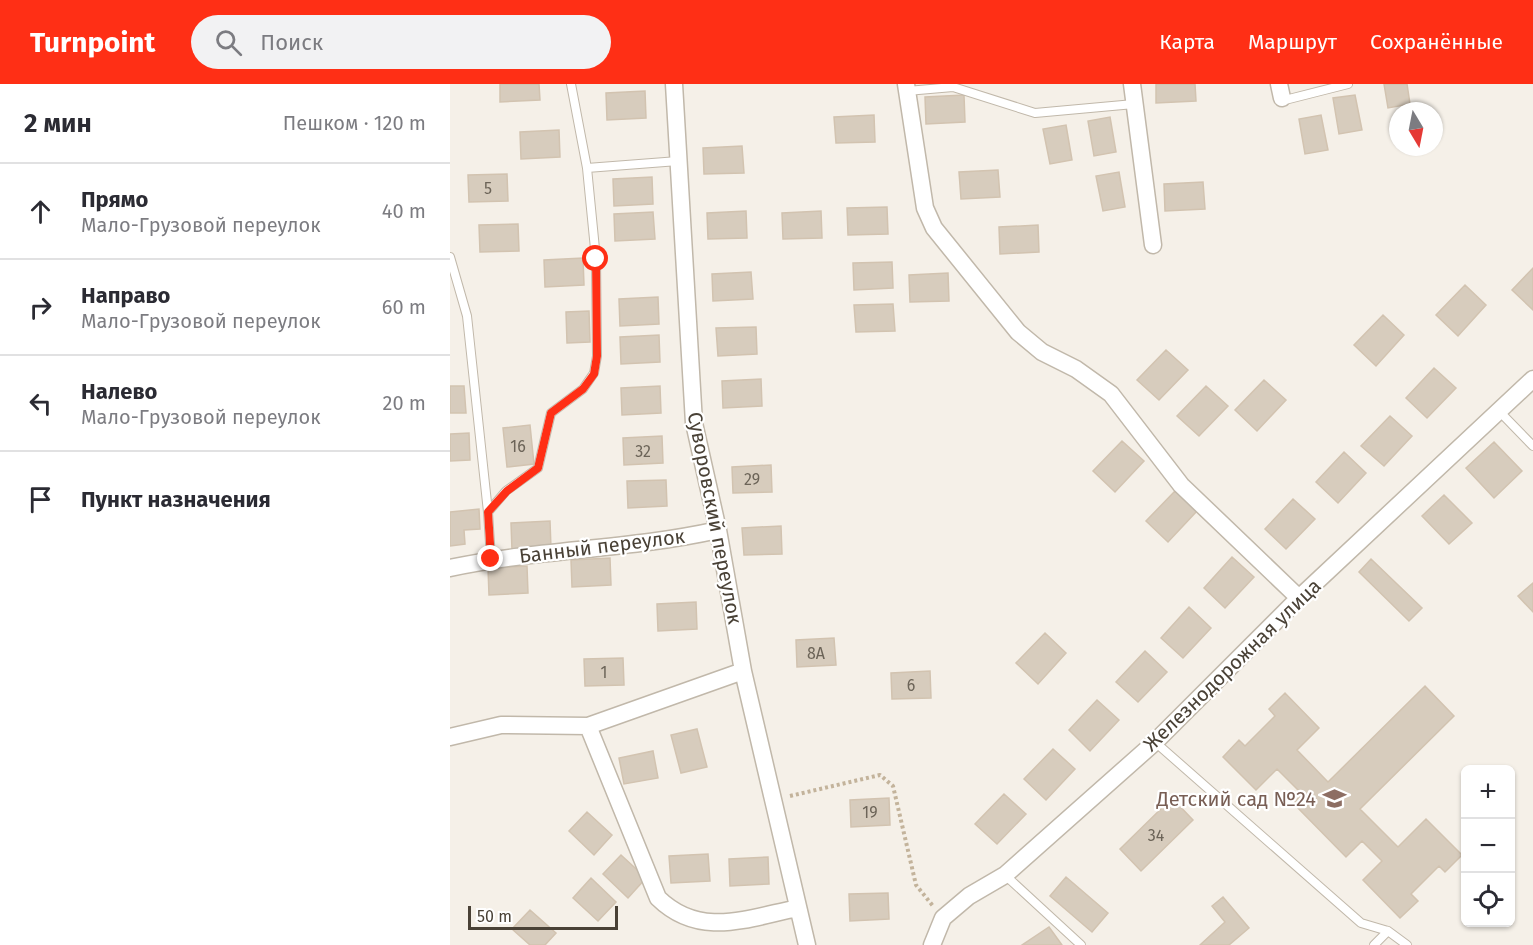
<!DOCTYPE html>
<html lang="ru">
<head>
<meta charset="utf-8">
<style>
	body { margin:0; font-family:"Fira Sans",sans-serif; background:#f2f2f3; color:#2b2b33 }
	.controls { position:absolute; right:18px; bottom:18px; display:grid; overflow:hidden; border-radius:9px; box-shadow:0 2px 4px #0004 }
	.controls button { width:54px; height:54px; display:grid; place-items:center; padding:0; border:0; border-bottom:2px solid #e1e1e2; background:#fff; color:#2b2b33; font:30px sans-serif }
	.compass { position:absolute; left:939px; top:18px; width:54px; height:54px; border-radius:50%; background:#fff; box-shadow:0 2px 4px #0004; rotate:170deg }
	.scale { position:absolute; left:18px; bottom:15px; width:150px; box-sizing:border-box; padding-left:6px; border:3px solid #494136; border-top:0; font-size:16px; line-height:21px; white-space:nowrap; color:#494136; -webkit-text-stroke:4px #fff; paint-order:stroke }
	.stop { position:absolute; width:18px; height:18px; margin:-14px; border:4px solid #ff2f15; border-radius:50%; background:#fff }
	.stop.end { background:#ff2f15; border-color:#fff; box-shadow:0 2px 6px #0008 }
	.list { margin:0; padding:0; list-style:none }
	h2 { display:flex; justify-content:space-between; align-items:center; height:78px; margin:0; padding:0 24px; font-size:26px }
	h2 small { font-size:20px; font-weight:400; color:#7c7c81 }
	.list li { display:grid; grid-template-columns:39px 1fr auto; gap:18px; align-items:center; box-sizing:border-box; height:96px; padding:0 24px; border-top:2px solid #e1e1e2 }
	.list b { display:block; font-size:22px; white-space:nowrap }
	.list p { margin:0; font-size:20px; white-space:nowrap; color:#7c7c81 }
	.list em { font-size:20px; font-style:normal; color:#7c7c81 }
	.icon { flex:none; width:33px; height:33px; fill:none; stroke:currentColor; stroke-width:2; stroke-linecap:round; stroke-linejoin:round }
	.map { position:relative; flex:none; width:1083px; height:861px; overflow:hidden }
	header { display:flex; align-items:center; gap:36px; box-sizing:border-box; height:84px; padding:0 30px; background:#ff2f15; color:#fff }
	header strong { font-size:28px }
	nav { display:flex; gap:33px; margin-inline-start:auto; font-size:21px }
	.search { width:420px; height:54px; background:#f2f2f3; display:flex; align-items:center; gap:15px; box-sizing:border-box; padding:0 21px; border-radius:33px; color:#7c7c81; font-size:22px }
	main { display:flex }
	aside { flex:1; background:#fff }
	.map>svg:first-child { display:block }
	.building { fill:#d7ccbd; stroke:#d2c3b0; stroke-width:1.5 }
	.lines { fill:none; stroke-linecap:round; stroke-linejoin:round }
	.lane-casing { stroke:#c1b8aa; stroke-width:10 }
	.street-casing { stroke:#c1b8aa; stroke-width:19 }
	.path { stroke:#c3b39b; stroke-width:4; stroke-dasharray:3 3; stroke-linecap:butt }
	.lane { stroke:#fff; stroke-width:8 }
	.street { stroke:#fff; stroke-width:16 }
	.route { stroke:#ff2f15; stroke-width:8 }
	.labels { text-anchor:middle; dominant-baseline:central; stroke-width:4.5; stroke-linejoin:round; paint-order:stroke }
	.number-label { font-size:16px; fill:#6c6458 }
	.street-label { font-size:20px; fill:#494136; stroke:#fff }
	.education-label { font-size:20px; fill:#785e54; stroke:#fff; text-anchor:end }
</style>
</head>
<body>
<header>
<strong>Turnpoint</strong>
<div class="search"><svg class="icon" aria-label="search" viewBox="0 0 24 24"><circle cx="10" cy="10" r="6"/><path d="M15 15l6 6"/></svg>Поиск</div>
<nav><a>Карта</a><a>Маршрут</a><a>Сохранённые</a></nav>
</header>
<main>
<aside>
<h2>2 мин<small>Пешком · 120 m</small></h2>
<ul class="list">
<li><svg class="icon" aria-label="ahead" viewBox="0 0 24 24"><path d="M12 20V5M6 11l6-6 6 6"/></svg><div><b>Прямо</b><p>Мало-Грузовой переулок</p></div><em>40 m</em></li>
<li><svg class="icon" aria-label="right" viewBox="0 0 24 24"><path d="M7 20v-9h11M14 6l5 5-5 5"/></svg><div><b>Направо</b><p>Мало-Грузовой переулок</p></div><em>60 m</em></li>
<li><svg class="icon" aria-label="left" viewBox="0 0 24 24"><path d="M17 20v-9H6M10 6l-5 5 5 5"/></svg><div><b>Налево</b><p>Мало-Грузовой переулок</p></div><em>20 m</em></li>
<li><svg class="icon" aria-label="arrive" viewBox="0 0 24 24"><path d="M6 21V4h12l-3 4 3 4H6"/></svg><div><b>Пункт назначения</b></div></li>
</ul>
</aside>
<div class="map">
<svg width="1083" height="861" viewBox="0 0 1083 861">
	<rect width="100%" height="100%" fill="#f5f0e8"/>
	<path class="building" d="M50,0H89L90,16L50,18Z
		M706,0H745L746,17L706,19Z
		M934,0H957L960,20L938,24Z
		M195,7L196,34L157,36L156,9Z
		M514,11L515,38L476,40L475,13Z
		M905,11L912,46L889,50L883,14Z
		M424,31L425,58L386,59L384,33Z
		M871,31L878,66L855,70L849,35Z
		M660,33L666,68L644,72L638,37Z
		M616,41L622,76L600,80L593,45Z
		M109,46L110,73L71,75L70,48Z
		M292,62L294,89L254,90L253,64Z
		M548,86L550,113L511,115L509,88Z
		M669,88L675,123L653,127L646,92Z
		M57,90L58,117L19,118L18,91Z
		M202,93L203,120L164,122L163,95Z
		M753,98L755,125L715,127L714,100Z
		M437,123L438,150L398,151L397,124Z
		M296,127L297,154L258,155L257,129Z
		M371,127L372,154L333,155L332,129Z
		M203,128L205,155L165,157L164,130Z
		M68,140L69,167L30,168L29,141Z
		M588,141L589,168L550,170L549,143Z
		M133,174L134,201L95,203L94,176Z
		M442,178L443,204L404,206L403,179Z
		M1083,184V226L1062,206Z
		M301,188L303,215L263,217L262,190Z
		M498,189L499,217L460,218L459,191Z
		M1015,201L1036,221L1008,252L986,231Z
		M208,213L209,240L170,242L169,215Z
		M443,220L445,247L406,248L404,221Z
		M139,227L140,258L117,259L116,228Z
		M933,231L954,251L926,282L904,261Z
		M306,243L307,270L268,272L266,244Z
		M209,251L210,278L171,280L170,253Z
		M716,266L738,286L709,316L687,296Z
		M984,284L1006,304L977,334L956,314Z
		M311,295L312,322L273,324L272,297Z
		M814,296L836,316L807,347L785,326Z
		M0,302H14L16,329H0Z
		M210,302L211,329L172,331L171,304Z
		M756,302L778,322L749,352L727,332Z
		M940,332L962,352L934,382L911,362Z
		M80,341L84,380L57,383L53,344Z
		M19,349L20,376L0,377V350Z
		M212,352L213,379L174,381L173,354Z
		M672,357L694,377L665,408L643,387Z
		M1044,358L1072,387L1044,414L1016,384Z
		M894,368L916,389L888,419L866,398Z
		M321,381L322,408L283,409L282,383Z
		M216,396L217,422L178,424L177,397Z
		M725,407L747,427L718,458L696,437Z
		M994,411L1022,439L999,460L972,432Z
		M843,415L865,435L836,465L815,445Z
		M29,425L30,445L14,446L15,460L0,462V428Z
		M100,437L101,464L62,466L61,439Z
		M331,442L332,470L294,471L292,444Z
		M782,473L804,493L775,524L754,504Z
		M160,474L161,501L122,503L121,476Z
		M921,475L972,524L959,537L909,488Z
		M77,482L78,509L39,511L38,484Z
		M1083,499V528L1068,512Z
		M246,518L247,545L208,547L207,520Z
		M739,523L761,544L733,574L711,554Z
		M595,549L616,569L588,600L566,579Z
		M384,554L386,581L347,583L346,556Z
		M695,567L717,588L688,618L666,598Z
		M173,574L174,601L135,602L134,575Z
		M480,587L481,614L442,615L441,589Z
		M975,602L1004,632L910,725L948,763L976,735L1012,771L995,788L989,782L961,810L968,817L950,834L913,796L932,777L912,757L896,773L843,719L852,710L827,685L806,706L773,673L789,656L795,662L825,632L819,625L835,609L869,644L847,666L878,698Z
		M647,616L669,636L640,667L619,646Z
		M247,645L257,683L231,689L221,651Z
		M603,665L625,685L596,716L574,695Z
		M203,667L208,694L174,700L169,674Z
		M554,710L576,730L547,760L525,740Z
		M439,714L440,741L401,743L400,716Z
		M722,714L743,736L691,787L670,765Z
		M137,728L162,751L144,771L119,747Z
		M258,770L260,797L221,799L219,772Z
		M171,771L196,794L178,814L153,790Z
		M318,773L319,800L280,802L279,775Z
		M616,793L658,829L642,848L600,812Z
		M141,794L166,818L148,837L123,814Z
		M438,809L439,835L400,837L399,810Z
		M773,813L799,844L779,861H750L775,838L762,822Z
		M80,826L106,849L95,861H80L62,845Z
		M599,843L612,861H572Z"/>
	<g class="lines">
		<defs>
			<path id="lane" d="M457,7L503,3L585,29L684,20
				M832,14L835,16L898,0
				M137,84L228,77
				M0,173L17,232L38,428
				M1049,327L1083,362
				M41,475L38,428L56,407L88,384L101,329L133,305L144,289L147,272L146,175L137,84L121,0
				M705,658L911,839L938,847L957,861
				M555,791L631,861
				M924,861L938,847"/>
			<path id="street" d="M224,0L244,339L268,446L293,587L357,861
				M456,0L475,124L484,144L568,248L592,268L626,285L661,310L731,401L849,514
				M682,0L703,161
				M829,0L832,14
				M0,484C88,465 179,466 268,446
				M138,642L208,814C250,855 298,834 348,824
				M0,653L51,641L138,642L293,587
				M482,861L493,834L519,812L555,791L705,658L849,514L1083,295"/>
		</defs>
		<use href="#lane" class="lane-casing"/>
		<use href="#street" class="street-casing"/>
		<path class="path" d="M340,712L430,691L443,702L466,801L483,822"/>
		<use href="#lane" class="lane"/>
		<use href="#street" class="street"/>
	</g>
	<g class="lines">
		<path class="route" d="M41,475L38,428L57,407L88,384L101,329L133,305L144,290L147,272L146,175"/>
	</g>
	<defs>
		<symbol id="school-bare" viewBox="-9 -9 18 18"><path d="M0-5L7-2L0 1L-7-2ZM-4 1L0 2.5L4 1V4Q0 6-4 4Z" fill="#8d6e63" stroke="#fff" stroke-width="2.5" paint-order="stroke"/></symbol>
	</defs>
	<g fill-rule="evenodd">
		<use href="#school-bare" x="868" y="698" width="33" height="33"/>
	</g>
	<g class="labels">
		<g class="number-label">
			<text x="38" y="104">5</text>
			<text x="68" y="362">16</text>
			<text x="193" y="367">32</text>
			<text x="302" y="395">29</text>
			<text x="366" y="569">8А</text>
			<text x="154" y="588">1</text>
			<text x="461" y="601">6</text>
			<text x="420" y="728">19</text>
			<text x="706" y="751">34</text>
		</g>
		<g class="street-label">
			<text transform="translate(265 434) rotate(79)">Суворовский переулок</text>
			<text transform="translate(152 462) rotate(-7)">Банный переулок</text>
			<text transform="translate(782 581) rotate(-44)">Железнодорожная улица</text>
		</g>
		<g class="education-label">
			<text x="866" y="715">Детский сад №24</text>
		</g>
	</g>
</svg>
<div class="controls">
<button>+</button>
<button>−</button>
<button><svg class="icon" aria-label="locate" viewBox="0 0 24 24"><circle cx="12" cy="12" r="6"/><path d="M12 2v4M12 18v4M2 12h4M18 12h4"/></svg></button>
</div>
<svg class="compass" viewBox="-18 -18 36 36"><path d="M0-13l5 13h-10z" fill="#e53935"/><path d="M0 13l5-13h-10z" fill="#7c7c81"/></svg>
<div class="scale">50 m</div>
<div class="stop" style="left:146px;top:175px"></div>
<div class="stop end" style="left:41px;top:475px"></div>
</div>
</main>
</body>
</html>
